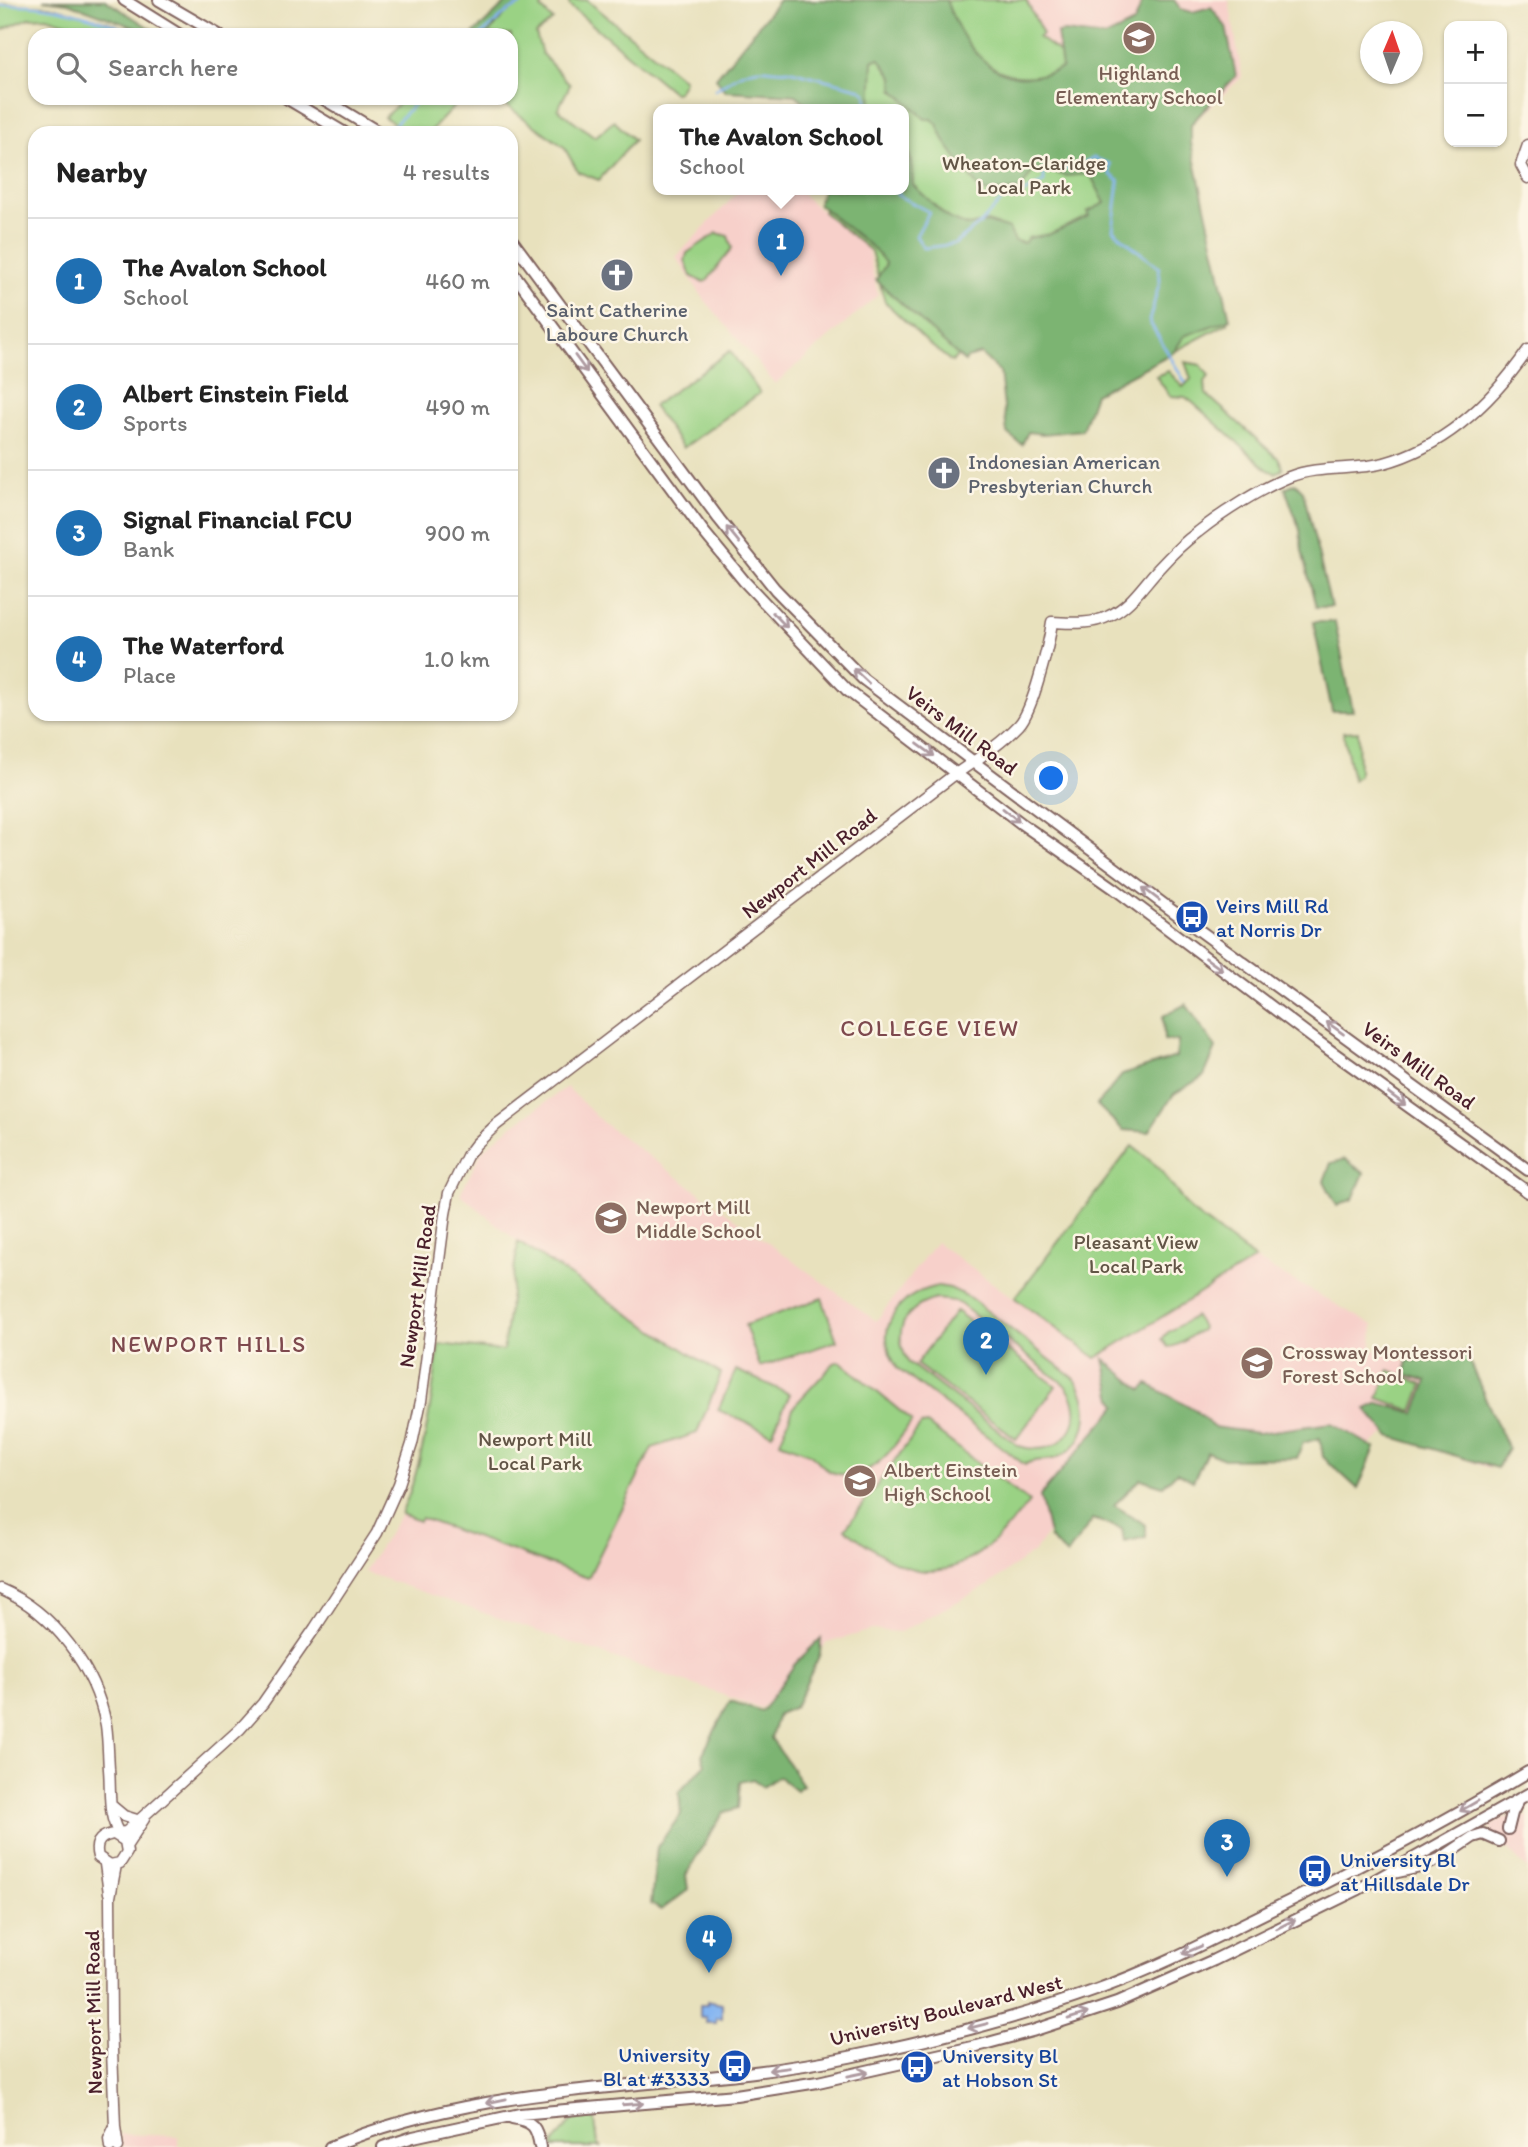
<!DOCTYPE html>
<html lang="en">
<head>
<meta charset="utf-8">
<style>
	body { margin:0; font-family:Itim,sans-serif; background:#f6f6f6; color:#222 }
	.controls { position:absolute; right:21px; top:21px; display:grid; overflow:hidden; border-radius:14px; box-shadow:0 2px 5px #0004 }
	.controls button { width:63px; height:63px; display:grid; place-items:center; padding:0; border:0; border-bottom:2px solid #e0e0e0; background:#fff; color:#222; font:35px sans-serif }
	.compass { position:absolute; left:1360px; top:21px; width:63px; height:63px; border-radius:50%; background:#fff; box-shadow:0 2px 5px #0004; rotate:2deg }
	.you { position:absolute; left:1052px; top:779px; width:24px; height:24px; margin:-18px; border:5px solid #fff; border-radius:50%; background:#1a73e8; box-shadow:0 0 0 10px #1a73e833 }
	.badge { display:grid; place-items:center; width:46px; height:46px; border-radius:50%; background:#1f6fb2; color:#fff; font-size:23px; font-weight:700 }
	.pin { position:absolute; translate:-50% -58px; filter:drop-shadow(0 2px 4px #0008) }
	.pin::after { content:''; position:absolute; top:37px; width:24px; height:21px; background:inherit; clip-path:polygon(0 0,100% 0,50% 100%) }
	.popup { position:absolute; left:653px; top:104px; width:256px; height:91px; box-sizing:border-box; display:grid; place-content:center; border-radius:14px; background:#fff; filter:drop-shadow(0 2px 5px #0005); font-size:23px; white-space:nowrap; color:#767676 }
	.popup b { font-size:26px; color:#222 }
	.popup::after { content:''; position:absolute; left:50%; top:100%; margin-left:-14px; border:14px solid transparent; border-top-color:#fff }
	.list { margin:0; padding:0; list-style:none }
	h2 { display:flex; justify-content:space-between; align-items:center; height:91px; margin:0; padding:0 28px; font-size:30px }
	h2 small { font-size:23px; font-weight:400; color:#767676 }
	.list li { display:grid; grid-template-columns:46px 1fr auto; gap:21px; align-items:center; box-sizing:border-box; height:126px; padding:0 28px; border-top:2px solid #e0e0e0 }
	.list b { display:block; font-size:26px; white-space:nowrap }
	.list p { margin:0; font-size:23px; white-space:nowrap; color:#767676 }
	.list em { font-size:23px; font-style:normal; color:#767676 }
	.icon { flex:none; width:38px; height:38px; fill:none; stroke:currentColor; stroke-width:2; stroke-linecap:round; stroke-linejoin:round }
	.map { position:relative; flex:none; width:1528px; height:2147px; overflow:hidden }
	.search { position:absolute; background:#fff; box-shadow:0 2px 5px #0004; left:28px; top:28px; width:490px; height:77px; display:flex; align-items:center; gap:18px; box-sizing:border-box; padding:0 24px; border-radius:21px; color:#767676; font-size:26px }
	.panel { position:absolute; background:#fff; box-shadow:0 2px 5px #0004; left:28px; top:126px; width:490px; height:595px; border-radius:21px }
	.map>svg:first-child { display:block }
	.built { fill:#f7d0ca }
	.green { fill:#9ad284; stroke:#727858; stroke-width:2; fill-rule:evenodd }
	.forest { fill:#7bb472; stroke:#626a4e; stroke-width:2 }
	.water { fill:#86b6f1; stroke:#686a8e; stroke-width:2 }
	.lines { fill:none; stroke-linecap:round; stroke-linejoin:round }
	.stream { stroke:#86b6f1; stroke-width:2.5 }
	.secondary-casing { stroke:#81635e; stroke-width:13 }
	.primary-casing { stroke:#81635e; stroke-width:14 }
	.secondary { stroke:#fff; stroke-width:10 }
	.primary { stroke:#fff; stroke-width:10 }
	.oneway { stroke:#ae9aa0 }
	.labels { text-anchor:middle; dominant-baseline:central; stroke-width:5; stroke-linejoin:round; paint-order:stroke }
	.education-label { font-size:21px; fill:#785e54; stroke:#fcf5e5; text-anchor:start }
	.park-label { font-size:21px; fill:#625546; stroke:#fcf5e5 }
	.worship-label { font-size:21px; fill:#5b616d; stroke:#fcf5e5 }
	.street-label { font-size:21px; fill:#4a1f2b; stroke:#fcf5e5 }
	.transit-label { font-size:21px; fill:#164399; stroke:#fcf5e5; text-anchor:start }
	.neighbourhood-label { font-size:23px; letter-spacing:2px; fill:#7e494e; stroke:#fcf5e5 }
</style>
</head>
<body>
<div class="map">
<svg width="1528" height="2147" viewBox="0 0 1528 2147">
	<rect width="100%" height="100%" fill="#fcf5e5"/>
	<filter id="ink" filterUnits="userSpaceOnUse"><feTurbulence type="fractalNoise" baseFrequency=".0143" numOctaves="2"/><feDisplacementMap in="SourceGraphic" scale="14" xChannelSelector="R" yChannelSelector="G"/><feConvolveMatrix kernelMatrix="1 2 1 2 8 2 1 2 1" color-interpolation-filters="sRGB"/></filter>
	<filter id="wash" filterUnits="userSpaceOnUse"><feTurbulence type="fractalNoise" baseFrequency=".00686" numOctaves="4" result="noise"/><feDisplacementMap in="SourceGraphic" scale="28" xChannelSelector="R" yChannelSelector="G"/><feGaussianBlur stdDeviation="1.57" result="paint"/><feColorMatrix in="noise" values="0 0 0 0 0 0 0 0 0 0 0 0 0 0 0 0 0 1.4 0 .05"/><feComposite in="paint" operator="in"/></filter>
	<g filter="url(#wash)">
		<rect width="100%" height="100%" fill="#e8e1bd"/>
		<path class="built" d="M990,0H1229L1242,77L1177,138Z
			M740,190H797L868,250L878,295L775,384L704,299L676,257Z
			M567,1087L602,1122L876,1321L936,1242L1096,1358L1255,1259L1373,1325L1372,1349L1421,1366L1504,1453L1488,1468L1387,1432L1368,1447L1327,1425L1257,1436L1193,1430L1141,1399L1035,1551L987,1586L900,1632L872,1630L827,1643L761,1708L364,1572L401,1514L419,1521L421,1518L588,1578L652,1447L697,1433L721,1374L518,1242L460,1194L482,1151L510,1127Z
			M1528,1816V1870L1493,1834L1489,1826L1506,1817L1516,1819Z
			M120,2134L178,2136V2147H122Z"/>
		<path class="green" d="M529,0H545L541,8L553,20L536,34L542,54L570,85L558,109L595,137L614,121L634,140L599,180L578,172L564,147L496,98H511V35H487L507,12Z
			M568,0H587L683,79L684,82L678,91L674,93L570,6Z
			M782,0H1026L1043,34L1038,37L1177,138L1181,135L1228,323L1149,365L1009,293L952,362L928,343L885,302L871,251L823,212L831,190H903V110H829Z
			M7,4L49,6L108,22L140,35H103L47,17L29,18L0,31V6Z
			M405,98H462L429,133H410L384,117Z
			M717,233L728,236L732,248L707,281L702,282L691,276L685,261L687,253Z
			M730,351L760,393L683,448L653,406Z
			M1185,362L1201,365L1209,376L1205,382L1206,394L1279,459L1283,469L1275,473L1268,470L1192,402L1185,397L1170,396L1156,376L1168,371L1183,387L1191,379Z
			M1358,731L1359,775L1353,780L1343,732Z
			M1132,1146L1158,1167L1190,1210L1255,1259L1096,1358L1015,1298Z
			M518,1242L721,1374L697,1433L652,1448L588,1578L421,1518L419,1521L401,1514C425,1460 431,1403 439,1344L503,1351Z
			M938,1286L950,1288L969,1297L1075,1379C1094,1406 1089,1445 1056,1458C1046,1462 1032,1458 1025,1465L897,1368C895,1363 892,1359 890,1354C877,1319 907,1292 938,1286ZM936,1299L954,1301L960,1304L1065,1385C1093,1421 1060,1460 1019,1446L908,1362C892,1332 903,1308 936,1299Z
			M822,1298L837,1341L760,1367L745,1325Z
			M956,1311L1056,1386L1016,1439L916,1364Z
			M1195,1316L1202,1327L1201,1330C1189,1335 1181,1347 1168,1347L1162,1339L1167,1333Z
			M840,1361L912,1421C894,1447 870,1486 831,1472C823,1468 818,1459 810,1454C802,1449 789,1446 780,1442L794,1406L834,1363Z
			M736,1370L790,1394L772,1434L718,1410Z
			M1389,1370L1423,1384L1413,1411L1378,1398Z
			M927,1424L1029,1502C1005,1534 969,1573 925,1571C896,1569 868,1545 845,1529L921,1425Z
			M594,2113L598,2144L601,2147H551L572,2120Z"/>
		<path class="forest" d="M43,0H105L161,35H155L68,3Z
			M509,0H529L507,12L487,35H472Z
			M779,0H946C966,54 1001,95 1062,68L1057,33L1065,32L1105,37L1134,23L1143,0H1174L1181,9L1192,12L1211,7L1226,27L1236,76L1191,124V143L1230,319L1184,336L1174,352L1095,394L1082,430L1043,434L1028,432L1022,445L1007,433L1000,372L981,354L967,358L965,362L876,280L886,264L874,249L818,204L823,190H903L904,141L912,163L913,185L948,218L968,226L987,222L1009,229L1015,241L1024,243L1028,238L1050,234L1089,216L1087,212L1105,203L1090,174L1067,176L1035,168L1021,189L988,192L979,189L945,142L937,124L932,119H925L893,89V77L879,58L873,61L871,110H814L796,95L725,91L716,78Z
			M1295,483L1303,491L1331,607H1316L1302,551L1300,530L1285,488Z
			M1313,622H1335L1353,711H1332Z
			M1186,1004L1216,1048L1204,1076L1174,1094L1149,1132L1123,1130L1097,1105L1122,1075L1176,1057L1178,1041L1164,1040L1163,1016Z
			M1345,1159L1364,1173L1353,1199L1337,1206L1324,1181L1331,1163Z
			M1465,1352L1508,1449L1497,1468L1389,1436L1366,1409L1379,1403L1415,1413L1427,1381L1405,1374L1408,1360L1433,1361Z
			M1104,1359L1142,1390L1148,1384L1196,1411L1213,1427L1258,1433L1331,1423L1375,1448L1358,1489L1323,1457L1320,1438L1303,1443L1297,1458L1224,1459L1207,1452L1193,1481L1177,1472L1163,1486L1141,1479L1114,1505L1146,1525V1537L1124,1542L1122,1529L1093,1519L1067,1555L1050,1539L1040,1496L1117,1406L1113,1399Z
			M821,1638L820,1654L795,1707L778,1714L771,1738L803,1785L796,1790L778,1776L763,1787L753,1779L740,1782L738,1808L723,1813L686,1875L688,1890L661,1910L651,1904L657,1847L681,1814L679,1792L705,1765L702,1755L730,1701L762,1711L795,1664Z"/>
		<path class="water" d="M707,2001L722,2004V2018H716V2023H706V2017H700V2005H707Z"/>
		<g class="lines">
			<path class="stream" d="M0,6C43,0 100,19 140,35
				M481,35L507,12L529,0
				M715,90C729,81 741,71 758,69C769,68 777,72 788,70L858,88L866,93L868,110
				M393,126L420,98
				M898,190L897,195L929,212L916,236L924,248L955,244L981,223L1003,199L1015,198L1044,182V169L1071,168L1094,158L1110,164V174L1119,181L1113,230L1159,268L1160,281L1149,321L1185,382"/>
		</g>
	</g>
	<g filter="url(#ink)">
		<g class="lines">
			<defs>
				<path id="secondary" d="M1528,145L1521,165L1528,178
					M0,1589C54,1612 95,1668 106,1725C108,1739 108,1754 109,1769C111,1791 107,1818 121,1836
					M112,1806L124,1816L137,1820
					M114,1834L125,1841L127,1852L120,1863L110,1865L98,1857C92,1835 110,1834 126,1832L240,1729L263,1703L315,1628L377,1533L399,1484L412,1444L421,1401L445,1214L449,1193L467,1156L476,1144L496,1125L950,778C974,761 999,746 1019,725C1033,710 1049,644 1052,622C1071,623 1091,625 1109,616C1131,606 1143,585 1159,568C1170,556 1184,542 1198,532C1223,512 1260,489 1289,477C1319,465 1353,471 1384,463C1446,446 1492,402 1528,350
					M127,1845L144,1819
					M105,1864L109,1893
					M116,1865L110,1897L111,2025L115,2127L118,2147
					M110,2147L109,2139L114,2128"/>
				<path id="primary" d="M124,0L180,35
					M159,0L219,35
					M286,98L345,133
					M322,98L380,133
					M511,239L719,519L775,589L863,679L1170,909L1528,1170
					M511,270L703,531L744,581L847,690L1022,824L1115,889L1317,1041L1528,1192
					M1508,1829L1512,1813L1519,1799
					M1393,1873L1420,1867L1442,1858L1473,1837L1483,1834L1499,1841
					M512,2118C533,2121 537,2127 540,2147
					M330,2147C494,2078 677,2092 849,2057C933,2040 1016,2019 1096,1990C1166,1965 1231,1929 1298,1897C1376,1858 1453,1817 1528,1772
					M383,2147L413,2137L520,2114L736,2095L818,2082L977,2046L1032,2031L1117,2003L1214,1960L1359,1889L1528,1794"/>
			</defs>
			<use href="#secondary" class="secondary-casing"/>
			<use href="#primary" class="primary-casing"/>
			<use href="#secondary" class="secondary"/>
			<use href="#primary" class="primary"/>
		</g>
		<defs><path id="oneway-shaft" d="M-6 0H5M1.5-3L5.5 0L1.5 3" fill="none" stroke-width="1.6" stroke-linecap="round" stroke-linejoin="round" transform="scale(1.75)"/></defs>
		<g class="oneway">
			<use href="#oneway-shaft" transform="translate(581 364) rotate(54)"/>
			<use href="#oneway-shaft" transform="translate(733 535) rotate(-129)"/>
			<use href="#oneway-shaft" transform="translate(780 620) rotate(46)"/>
			<use href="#oneway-shaft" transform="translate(861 676) rotate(-137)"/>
			<use href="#oneway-shaft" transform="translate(926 750) rotate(36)"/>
			<use href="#oneway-shaft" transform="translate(1011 815) rotate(39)"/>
			<use href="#oneway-shaft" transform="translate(1151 894) rotate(-143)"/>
			<use href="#oneway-shaft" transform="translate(1214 964) rotate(36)"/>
			<use href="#oneway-shaft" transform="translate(1335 1028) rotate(-144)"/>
			<use href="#oneway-shaft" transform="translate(1397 1099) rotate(36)"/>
			<use href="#oneway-shaft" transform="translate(1469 1806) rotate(150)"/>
			<use href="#oneway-shaft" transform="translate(1286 1924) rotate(-27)"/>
			<use href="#oneway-shaft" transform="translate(1192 1950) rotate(157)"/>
			<use href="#oneway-shaft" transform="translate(1078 2016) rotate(-17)"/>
			<use href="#oneway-shaft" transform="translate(978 2026) rotate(166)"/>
			<use href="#oneway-shaft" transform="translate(779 2069) rotate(173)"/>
			<use href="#oneway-shaft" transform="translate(858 2074) rotate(-12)"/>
			<use href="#oneway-shaft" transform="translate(496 2101) rotate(168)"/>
			<use href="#oneway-shaft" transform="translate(633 2104) rotate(-4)"/>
		</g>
	</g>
	<defs>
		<symbol id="school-disc" viewBox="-11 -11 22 22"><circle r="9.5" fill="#8d6e63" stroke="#fcf5e5"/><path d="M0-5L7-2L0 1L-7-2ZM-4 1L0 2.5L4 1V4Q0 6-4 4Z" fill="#fff"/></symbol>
		<symbol id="church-disc" viewBox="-11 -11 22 22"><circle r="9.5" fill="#6b7280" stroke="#fcf5e5"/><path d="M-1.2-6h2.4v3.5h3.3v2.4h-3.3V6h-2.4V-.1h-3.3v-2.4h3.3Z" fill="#fff"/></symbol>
		<symbol id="bus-disc" viewBox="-11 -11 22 22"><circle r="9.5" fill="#1a4fb4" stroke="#fcf5e5"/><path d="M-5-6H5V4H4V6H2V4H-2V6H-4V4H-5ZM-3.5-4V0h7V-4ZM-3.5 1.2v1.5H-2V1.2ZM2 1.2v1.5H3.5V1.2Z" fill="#fff"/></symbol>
	</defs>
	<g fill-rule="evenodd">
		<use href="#school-disc" x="1120" y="19" width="38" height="38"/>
		<use href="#church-disc" x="598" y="256" width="38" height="38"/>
		<use href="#church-disc" x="925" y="454" width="38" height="38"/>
		<use href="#bus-disc" x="1173" y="898" width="38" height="38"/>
		<use href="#school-disc" x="592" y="1199" width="38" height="38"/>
		<use href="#school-disc" x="1238" y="1344" width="38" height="38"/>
		<use href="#school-disc" x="841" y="1462" width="38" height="38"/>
		<use href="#bus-disc" x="1296" y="1852" width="38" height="38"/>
		<use href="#bus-disc" x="716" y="2047" width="38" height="38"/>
		<use href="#bus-disc" x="898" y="2048" width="38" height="38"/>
	</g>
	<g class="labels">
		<g class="education-label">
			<text x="1139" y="72" text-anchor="middle">Highland<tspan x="1139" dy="24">Elementary School</tspan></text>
			<text x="636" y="1206">Newport Mill<tspan x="636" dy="24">Middle School</tspan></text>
			<text x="1282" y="1351">Crossway Montessori<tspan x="1282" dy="24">Forest School</tspan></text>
			<text x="884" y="1469">Albert Einstein<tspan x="884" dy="24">High School</tspan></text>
		</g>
		<g class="park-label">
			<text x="1024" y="162">Wheaton-Claridge<tspan x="1024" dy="24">Local Park</tspan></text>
			<text x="1136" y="1241">Pleasant View<tspan x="1136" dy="24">Local Park</tspan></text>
			<text x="535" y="1438">Newport Mill<tspan x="535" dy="24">Local Park</tspan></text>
		</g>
		<g class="worship-label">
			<text x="617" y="309">Saint Catherine<tspan x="617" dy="24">Laboure Church</tspan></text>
			<text x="968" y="461" text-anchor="start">Indonesian American<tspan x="968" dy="24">Presbyterian Church</tspan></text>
		</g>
		<g class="street-label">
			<text transform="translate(962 730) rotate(37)">Veirs Mill Road</text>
			<text transform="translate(809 863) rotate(-38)">Newport Mill Road</text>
			<text transform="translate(1419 1065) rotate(36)">Veirs Mill Road</text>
			<text transform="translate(417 1286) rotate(-82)">Newport Mill Road</text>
			<text transform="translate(946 2010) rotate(-14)">University Boulevard West</text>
			<text transform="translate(93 2012) rotate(-91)">Newport Mill Road</text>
		</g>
		<g class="transit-label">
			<text x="1216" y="905">Veirs Mill Rd<tspan x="1216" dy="24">at Norris Dr</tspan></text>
			<text x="1340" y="1859">University Bl<tspan x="1340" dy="24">at Hillsdale Dr</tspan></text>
			<text x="710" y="2054" text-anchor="end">University<tspan x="710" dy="24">Bl at #3333</tspan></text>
			<text x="942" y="2055">University Bl<tspan x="942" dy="24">at Hobson St</tspan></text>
		</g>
		<g class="neighbourhood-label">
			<text x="930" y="1028">COLLEGE VIEW</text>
			<text x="209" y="1344">NEWPORT HILLS</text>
		</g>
	</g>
</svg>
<div class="controls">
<button>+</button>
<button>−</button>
</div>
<svg class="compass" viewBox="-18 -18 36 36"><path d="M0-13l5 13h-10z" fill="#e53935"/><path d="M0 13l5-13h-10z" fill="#767676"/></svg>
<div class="you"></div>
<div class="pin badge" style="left:781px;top:276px">1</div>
<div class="popup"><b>The Avalon School</b>School</div>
<div class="pin badge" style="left:986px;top:1375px">2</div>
<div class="pin badge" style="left:1227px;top:1877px">3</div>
<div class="pin badge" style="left:709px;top:1973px">4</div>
<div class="search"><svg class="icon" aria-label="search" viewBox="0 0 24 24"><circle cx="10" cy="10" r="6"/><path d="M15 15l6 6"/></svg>Search here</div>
<section class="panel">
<h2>Nearby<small>4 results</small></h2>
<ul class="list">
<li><span class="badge">1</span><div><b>The Avalon School</b><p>School</p></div><em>460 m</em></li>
<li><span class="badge">2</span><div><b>Albert Einstein Field</b><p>Sports</p></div><em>490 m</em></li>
<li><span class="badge">3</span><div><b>Signal Financial FCU</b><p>Bank</p></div><em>900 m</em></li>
<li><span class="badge">4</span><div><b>The Waterford</b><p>Place</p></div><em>1.0 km</em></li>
</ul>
</section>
</div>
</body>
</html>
